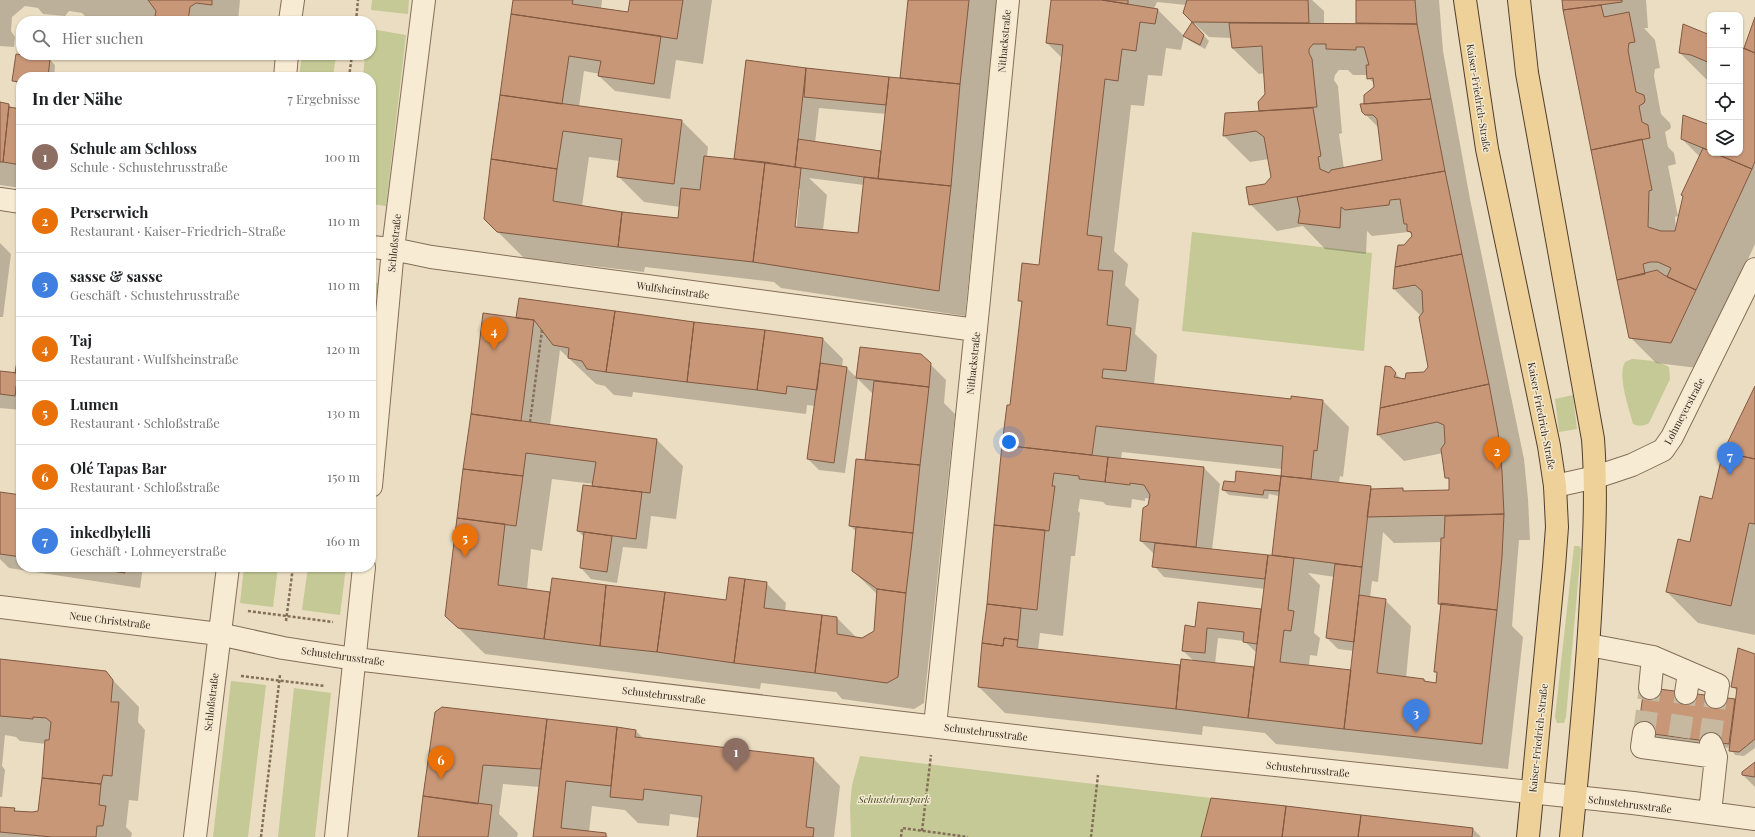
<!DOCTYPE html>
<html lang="de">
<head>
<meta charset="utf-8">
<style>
	body { margin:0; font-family:"Playfair Display",serif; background:#f2f2f2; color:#202124 }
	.controls { position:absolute; right:12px; top:12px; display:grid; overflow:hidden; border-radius:8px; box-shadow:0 1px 3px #0004 }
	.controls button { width:36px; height:36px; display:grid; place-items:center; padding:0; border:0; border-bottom:1px solid #e0e0e0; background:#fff; color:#202124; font:20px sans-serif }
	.you { position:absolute; left:1009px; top:442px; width:14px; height:14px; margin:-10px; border:3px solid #fff; border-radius:50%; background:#1a73e8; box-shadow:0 0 0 6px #1a73e833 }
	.badge { display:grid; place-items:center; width:26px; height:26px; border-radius:50%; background:#8f2c30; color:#fff; font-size:13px; font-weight:700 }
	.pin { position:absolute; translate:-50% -33px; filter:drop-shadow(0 1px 2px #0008) }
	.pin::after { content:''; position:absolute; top:21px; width:14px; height:12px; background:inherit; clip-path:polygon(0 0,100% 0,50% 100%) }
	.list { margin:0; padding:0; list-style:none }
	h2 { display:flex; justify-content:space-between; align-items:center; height:52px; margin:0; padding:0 16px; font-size:17px }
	h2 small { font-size:13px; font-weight:400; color:#757577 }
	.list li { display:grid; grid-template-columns:26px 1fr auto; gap:12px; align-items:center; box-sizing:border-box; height:64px; padding:0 16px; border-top:1px solid #e0e0e0 }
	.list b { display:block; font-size:15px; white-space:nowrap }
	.list p { margin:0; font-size:13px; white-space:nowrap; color:#757577 }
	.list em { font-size:13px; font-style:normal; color:#757577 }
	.icon { flex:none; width:22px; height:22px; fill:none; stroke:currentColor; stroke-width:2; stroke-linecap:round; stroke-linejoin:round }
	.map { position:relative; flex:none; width:1755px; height:837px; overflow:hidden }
	.search { position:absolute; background:#fff; box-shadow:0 1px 3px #0004; left:16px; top:16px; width:360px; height:44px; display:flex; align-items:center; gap:10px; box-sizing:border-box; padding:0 14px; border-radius:16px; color:#757577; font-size:15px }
	.panel { position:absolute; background:#fff; box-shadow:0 1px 3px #0004; left:16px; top:72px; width:360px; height:500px; border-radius:16px }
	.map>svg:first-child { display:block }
	.green { fill:#c4c995 }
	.shadow { fill:#0003; fill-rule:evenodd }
	.building { fill:#c89778; stroke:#815840 }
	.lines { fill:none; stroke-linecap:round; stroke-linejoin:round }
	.minor-tunnel { stroke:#c6b9a0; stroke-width:22; stroke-dasharray:22 11; stroke-linecap:butt }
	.minor-casing { stroke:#846e59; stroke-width:24 }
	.major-casing { stroke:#513d2e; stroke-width:24 }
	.path { stroke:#846e59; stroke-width:2.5; stroke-dasharray:3 2; stroke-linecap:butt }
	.minor { stroke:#f7ebd3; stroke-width:22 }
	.major { stroke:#edd199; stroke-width:22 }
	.labels { text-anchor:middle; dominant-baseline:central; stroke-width:3; stroke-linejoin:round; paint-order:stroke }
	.street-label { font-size:10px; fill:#34271d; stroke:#f3e8d0 }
	.park-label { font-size:10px; font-style:italic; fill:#464f24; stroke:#f3e8d0 }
</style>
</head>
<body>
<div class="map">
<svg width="1755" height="837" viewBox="0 0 1755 837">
	<rect width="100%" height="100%" fill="#ebddc1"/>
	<path class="green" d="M372,0H409L408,14L371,10Z
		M371,29L406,35L386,206L371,204V77H363L365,55H371Z
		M302,55H336L333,77H299Z
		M1192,232L1372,253L1364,351L1182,331Z
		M371,282L378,283L371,341Z
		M1632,359C1644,360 1658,360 1669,367L1670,379L1649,423C1644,426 1639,427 1633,424C1629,408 1617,376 1625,362Z
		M1573,395L1577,429L1559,432L1555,399Z
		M1574,546H1579L1581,549L1566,717L1564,723H1557L1555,717Z
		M244,567H278L273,607L240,603Z
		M308,567H346L340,615L302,610Z
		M231,681L266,685L248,837H213Z
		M294,688L331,693L315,837H278Z
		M860,756L1211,798L1201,837H851L850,807L852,785Z"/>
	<path class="shadow" d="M0,0H240L238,21H128L126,18L113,16L109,20L87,18L82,13L69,11L65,16L43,14L38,8L25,6L12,17L11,31L15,37L14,47L0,46Z
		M514,0H602L601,9L629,13L631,0H712L703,64L676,60L670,99L615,91L599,76L600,74L584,71L579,107L682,121L708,147L707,157L736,160L746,61L901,79L909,0H997L965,316L781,288L774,282L645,267L644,272L524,258L497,231ZM819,108L886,114L882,152L815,143ZM589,157L620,161L618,176L644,202L680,207L679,219L582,206ZM809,178L864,185L859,234L823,230L827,195ZM798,189H800L796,232H794Z
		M1052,0H1312L1324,11V24H1357V0H1439L1443,51L1470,199L1524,459L1528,499L1530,540H1519L1512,626L1523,637L1508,769L1276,744L1265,733L1203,726L1202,735L1005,713L979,687L1008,406H1011L1023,304L1019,300L1040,266L1062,58L1047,43ZM1157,2L1186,5L1193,22L1184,36L1190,41L1205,49L1209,41L1194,25L1195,24L1209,37L1232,38V48L1259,74L1265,73L1266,94L1259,102L1260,112L1224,136L1250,162L1269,159L1272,177L1250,204L1277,231L1303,226L1325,249L1366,254L1367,231L1372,236L1409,232L1414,236L1405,246L1394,289L1420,315L1423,314L1429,367L1424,373L1402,380L1390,368L1386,367L1378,435L1404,461L1443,453L1446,477L1450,481V491L1405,492L1402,489L1373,490L1370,487L1339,483L1340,476L1343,477L1349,427L1323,401L1292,400L1154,385L1157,355L1135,334L1139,299L1125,285L1128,264L1114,251L1131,105L1144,106L1148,75L1162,76L1166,48L1181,50L1184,36L1158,10L1154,9ZM1339,70H1348L1353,75H1368V78L1375,84V88L1365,104L1363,112L1379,128L1384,161L1344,169L1339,134L1342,133L1338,86L1334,80L1335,75ZM1122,452L1282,469V477L1236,472V483L1223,490L1229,495L1268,499L1269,494L1279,496L1273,555L1275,557L1212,550L1220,484L1204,468L1121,459ZM1145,498L1150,499L1141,541L1155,555L1154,566L1164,577L1265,589L1262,612L1260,610L1196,628L1183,651L1194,661L1181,667L1180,666L1038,650L1040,633L1063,636L1071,556H1075L1080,513L1078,511L1080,499L1103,502L1106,505L1131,508L1132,499L1145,501ZM1383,532L1394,543L1442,542L1439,603L1442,606L1435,671L1438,674L1437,684L1427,682L1424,680L1406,678L1411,626L1385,600L1370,598L1372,581L1378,582ZM1308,573L1335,577L1327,638L1338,649L1354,651L1352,671L1309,666L1310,655L1317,656L1320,638L1314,633L1320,585ZM1218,638L1244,641L1257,653L1255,668L1215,664Z
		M1563,0H1646L1648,28H1644L1655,40L1660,68L1655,69L1654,76L1661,114L1670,123L1671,127L1670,129L1665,132L1668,147L1674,153L1676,164L1668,166L1678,216L1675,217L1676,231L1684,197L1682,195L1700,157L1682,139L1710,126V153H1740V48L1745,50L1755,20V244L1698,368L1656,363L1630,337Z
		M1710,36V80L1706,79L1680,53Z
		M50,60L55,65L54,77H21V86L13,80Z
		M0,103L9,105L13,109L21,110V188L0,185Z
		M0,243L11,254L3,317H0Z
		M614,312L823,339L843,359L842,367L847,368L857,378L921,355L946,380L944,403L955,414L924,703L914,709L842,699L835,691V692L761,683L760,689L485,654L446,616L517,319ZM560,350L596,384L605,386L614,395L632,397L633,392L806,414L807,405L815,406L808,459L819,470L845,473L858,379L873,394L866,461L850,526L857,532L853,571L878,595L875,632L862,639L857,638L837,618L785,612L786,603L766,583L727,601L551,593L527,590L531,549L542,551L552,479L594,484L595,487L578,531L585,538L581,568L591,579L617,583L623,547L647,549L651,516L676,519L683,466L657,440L550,426Z
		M21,344V410L0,408V372L16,374Z
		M1755,388V635L1698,623L1667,592L1713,500Z
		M21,496V567H143L140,588L9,568L0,559V498Z
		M1755,655V748L1744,756L1735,755L1730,748L1645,737V689L1736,700L1737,691L1732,686Z
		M0,659L105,672L139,707L138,722L145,730L138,801L129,800L126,827L132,833L131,837H0V808L14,809L17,812L32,813L39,812L46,744L20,741L16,737L5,735L2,766L5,770L2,797H0Z
		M436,713L546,720L548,722V720L636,731L644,739L814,759L840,786L834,837H698L700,818L670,814L669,826L638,823L625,810L592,806L589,832L606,834L608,837H534L540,787L503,784L499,814L518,833L517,837H419Z
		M1755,763V787L1743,775Z
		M1473,829L1481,837H1202Z"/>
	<path class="building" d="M148,0H212V5L196,3L190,7L188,21L163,19L164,18L155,16L156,11Z
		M513,0H573L572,4L628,12L630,0H683L677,39L511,14Z
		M908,0H969L960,84L900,78Z
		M1051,0H1102L1158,9L1155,24L1140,22L1136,51L1122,49L1118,81L1105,79L1087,235L1102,237L1098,270L1113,271L1107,325L1131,328L1126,371L1103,369L1102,378L1291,399V396L1323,400L1317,451L1314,450L1311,479L1281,476L1283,446L1096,426L1092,455L1002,445L1007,405H1010L1022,301H1018L1022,263L1039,265L1063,45L1046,43Z
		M1102,0H1128V4Z
		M1187,0H1308L1309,23L1192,22L1183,13Z
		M1356,0H1415L1417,24L1356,23Z
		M1562,0H1622V2L1563,10Z
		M1601,5L1604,17L1629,12L1635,42L1629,43L1628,50L1636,92L1644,95L1645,100L1644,103L1639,106L1642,122L1648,125L1650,138L1591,150L1563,10Z
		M511,14L661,36L654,84L598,76L601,61L569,56L562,104L500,95Z
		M1755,17V53L1744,48Z
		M1192,22L1204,35L1200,45L1183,36Z
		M1229,23L1417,24L1431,99L1364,104V95L1374,87L1373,78L1367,79L1366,65H1369L1364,47H1356V50L1326,49V44H1313L1309,49V53L1312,59L1317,107L1259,111L1258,102L1265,94L1262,46L1232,48Z
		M1683,24L1710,35V63L1691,55L1679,53Z
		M1740,47L1755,53V161L1752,169L1714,153H1740Z
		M16,54L50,59L48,77H21V82L12,81Z
		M746,60L806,68L795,167L734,159Z
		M806,68L889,77L886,105L804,97Z
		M889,77L960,84L951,186L878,179Z
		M500,95L682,120L674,184L617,177L622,139L563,131L557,169L491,159Z
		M1431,99L1445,171L1249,205L1246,187L1265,184L1271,177L1264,137L1256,131L1223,136L1225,113L1313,108L1321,156L1318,157L1320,169L1329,173L1331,170L1382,160L1377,119L1373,115H1365L1362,112L1360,104Z
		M0,102L9,104L3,162H0Z
		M9,107L21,109V165L3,162Z
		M1683,115L1710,125V151L1681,139Z
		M798,139L881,151L878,179L795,167Z
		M1642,139L1652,190L1649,191L1648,227L1661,231H1675L1683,196L1681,195L1703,148L1710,151V153H1714L1752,169L1696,290L1667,277L1671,268L1658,262H1650L1643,264L1645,274L1617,280L1591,150Z
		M704,156L765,162L753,262L618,247L622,212L678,218L681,188L700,190Z
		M491,159L557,169L553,201L622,212L618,247L497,232L484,219Z
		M765,162L801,168L795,227L858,233L864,177L951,186L939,291L753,262Z
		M1445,171L1462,254L1395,267L1398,245H1404L1412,236L1411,232L1407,231V224H1404L1400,199L1390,200L1389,205L1345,210L1341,207L1340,228L1298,223L1300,211L1297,197Z
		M1462,254L1489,384L1380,408L1385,366L1391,367L1396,373L1394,377L1405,379L1406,373L1424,372L1428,367L1419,317L1423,312L1422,291L1415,285L1393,289L1395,267Z
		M1657,270L1664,275L1696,290L1671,343L1629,338L1617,280Z
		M519,298L615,311L606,372L587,369L582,361L568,358L569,348L553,345L534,320L516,318Z
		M615,311L694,322L687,382L606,372Z
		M483,313L534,320L521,421L471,414Z
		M694,322L765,330L757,390L687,382Z
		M765,330L823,338L817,390L787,386L786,394L757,390Z
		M21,342V373H15L20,343Z
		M860,347L921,354L931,363L929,387L856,378Z
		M820,363L847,367L834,463L807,459Z
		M0,371L18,373L15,396L0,394Z
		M18,373H21V398L16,389Z
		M874,381L929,387L920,465L865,460Z
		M1489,384L1498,432L1502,472L1504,514L1367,517L1371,489L1403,488V491L1449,490V478H1445L1441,449L1445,443L1444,425L1437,422L1377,435L1380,408Z
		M1755,386V459L1723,452Z
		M471,414L657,439L650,493L592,486L596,462L526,453L523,476L463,469Z
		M1002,445L1108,457L1105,482L1079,479V476L1054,473L1052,486H1055L1049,531L994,525Z
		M1723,452L1755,459V524L1749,523L1731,606L1666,592L1678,539L1690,542L1700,496L1712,499Z
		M1108,457L1204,467L1196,547L1140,541L1143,508L1148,505L1150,495L1144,485L1130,483V485L1105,482Z
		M856,459L920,465L913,533L849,526Z
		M463,469L523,476L516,526L457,518Z
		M1236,471L1281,476L1279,491L1264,490L1263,495L1222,490L1224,481L1235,482Z
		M1281,476L1371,486L1362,567L1272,555Z
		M583,485L642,492L636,539L577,531Z
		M0,492L21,495V557L0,554Z
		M1504,514L1502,557L1497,610L1438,604L1441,538H1444L1445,516Z
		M457,518L505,524L498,585L550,592L544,639L458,628L445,616Z
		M994,525L1045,530L1037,610L987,604Z
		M856,527L913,533L906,593L877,589L852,571Z
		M584,532L612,536L607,572L580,568Z
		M1155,543L1268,555L1265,579L1152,567Z
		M1268,555L1294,558L1288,610L1294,611L1291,631L1284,630L1280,662L1351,670L1344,729L1248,718Z
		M1335,564L1362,567L1354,642L1326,638Z
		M85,567H125V573Z
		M729,577L745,579L734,663L657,652L665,592L726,600Z
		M552,578L606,585L600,646L544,639Z
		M745,579L767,582L764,608L822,615L815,673L734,663Z
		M606,585L665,592L657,652L600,646Z
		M877,589L906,593L898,677L887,683L815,673L822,615L837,617V634L862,638L874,631Z
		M1359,595L1386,599L1377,673L1424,679V681L1436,683L1437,672H1434L1441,603L1497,610L1482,744L1344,729Z
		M1198,602L1261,609L1257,644L1243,642L1244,632L1207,628L1205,653L1182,651L1185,625L1195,627Z
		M987,604L1021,608L1018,640L1004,638L1003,646L982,643Z
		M1004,638L1018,640L1017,647L1180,665L1176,709L978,687L982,643L1003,646Z
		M1738,648L1755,654V739L1739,752L1729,751L1737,688L1731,687Z
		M0,659L106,671L113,680L111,702H119L112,776L103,775L101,784L42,778L45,740H49L51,722L46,718L33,717V719L0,716Z
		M1181,659L1254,667L1248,718L1176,709Z
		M1644,687L1735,699L1729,744L1638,732Z
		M442,707L547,719L541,769L483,765L478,804L423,796L435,712Z
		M547,719L617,727L611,786L566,781L561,828L606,833V837H533Z
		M617,727L636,730L635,737L814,758L806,827L814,828L813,837H697L702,796L644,789L643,800L610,797Z
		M1755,762V777L1742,775V772Z
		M42,778L101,784L99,805L106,806L103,826H97L96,837H52L0,832V807L15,808L14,811L32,812L38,811Z
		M423,796L492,805L488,837H418Z
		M1211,798L1286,806L1282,837H1201Z
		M1286,806L1361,815L1358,837H1282Z
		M1361,815L1473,828L1472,837H1358Z"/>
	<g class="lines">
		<path class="minor-tunnel" d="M1644,733L1650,688
			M1679,737L1686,693
			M1710,741L1716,697"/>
		<defs>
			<path id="minor" d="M290,21L293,0
				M285,77L287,55
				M0,199L21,202
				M371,247L393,249L431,257L976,330
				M371,486L393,249L424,0
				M1555,486L1596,477L1632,465L1663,450L1672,437L1755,269
				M0,607L219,634L283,648L355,659L1161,753L1633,803L1755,819
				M1589,645L1653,657L1718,685L1716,697
				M1650,688L1653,657
				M1686,693L1689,673
				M935,726L979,299L1008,0
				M1644,733L1642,747L1716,757
				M1710,813L1716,757L1711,744
				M195,837L228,567
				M336,837L364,567"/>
			<path id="major" d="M1465,0L1487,149L1549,446L1555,486L1557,527L1554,567L1528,837
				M1519,0L1527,73L1593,439C1597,493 1594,545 1591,599C1587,678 1579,758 1571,837"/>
		</defs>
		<use href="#minor" class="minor-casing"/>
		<use href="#major" class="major-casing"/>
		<path class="path" d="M356,21L358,0
			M349,77L352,55
			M530,422L542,330
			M248,611L333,622
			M286,621L293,567
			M241,676L325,686
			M922,831L931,755
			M261,837L280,675
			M901,837L902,828L968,837
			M1091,837L1098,775"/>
		<use href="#minor" class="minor"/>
		<use href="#major" class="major"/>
	</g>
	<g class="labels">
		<g class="street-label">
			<text transform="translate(1004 41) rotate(-85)">Nithackstraße</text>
			<text transform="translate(1479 98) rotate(81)">Kaiser-Friedrich-Straße</text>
			<text transform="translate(394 243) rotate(-84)">Schloßstraße</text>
			<text transform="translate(673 290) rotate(8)">Wulfsheinstraße</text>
			<text transform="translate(973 363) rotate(-84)">Nithackstraße</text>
			<text transform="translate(1684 411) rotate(-62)">Lohmeyerstraße</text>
			<text transform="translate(1542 416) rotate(79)">Kaiser-Friedrich-Straße</text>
			<text transform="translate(110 620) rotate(7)">Neue Christstraße</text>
			<text transform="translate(343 656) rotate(8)">Schustehrusstraße</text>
			<text transform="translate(664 695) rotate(7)">Schustehrusstraße</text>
			<text transform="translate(211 702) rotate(-83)">Schloßstraße</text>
			<text transform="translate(986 732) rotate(7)">Schustehrusstraße</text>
			<text transform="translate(1538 738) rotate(-84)">Kaiser-Friedrich-Straße</text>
			<text transform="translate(1308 769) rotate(6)">Schustehrusstraße</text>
			<text transform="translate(1630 804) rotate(7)">Schustehrusstraße</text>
		</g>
		<g class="park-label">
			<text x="894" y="799">Schustehruspark</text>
		</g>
	</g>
</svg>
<div class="controls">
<button>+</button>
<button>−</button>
<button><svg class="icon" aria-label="locate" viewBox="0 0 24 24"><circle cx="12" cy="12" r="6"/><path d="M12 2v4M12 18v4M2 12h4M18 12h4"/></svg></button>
<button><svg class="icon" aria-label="layers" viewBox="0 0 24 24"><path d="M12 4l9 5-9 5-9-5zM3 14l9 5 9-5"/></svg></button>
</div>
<div class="you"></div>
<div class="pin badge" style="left:736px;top:771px;background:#8d6e63">1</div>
<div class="pin badge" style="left:1497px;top:470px;background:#e8710a">2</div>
<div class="pin badge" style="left:1416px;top:732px;background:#3f7fe0">3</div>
<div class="pin badge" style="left:494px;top:350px;background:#e8710a">4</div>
<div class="pin badge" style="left:465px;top:557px;background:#e8710a">5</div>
<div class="pin badge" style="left:441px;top:779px;background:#e8710a">6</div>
<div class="pin badge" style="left:1730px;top:475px;background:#3f7fe0">7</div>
<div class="search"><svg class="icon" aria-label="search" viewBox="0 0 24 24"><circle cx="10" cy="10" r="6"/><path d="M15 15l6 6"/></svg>Hier suchen</div>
<section class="panel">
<h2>In der Nähe<small>7 Ergebnisse</small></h2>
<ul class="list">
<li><span class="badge" style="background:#8d6e63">1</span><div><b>Schule am Schloss</b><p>Schule · Schustehrusstraße</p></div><em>100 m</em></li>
<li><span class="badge" style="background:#e8710a">2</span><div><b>Perserwich</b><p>Restaurant · Kaiser-Friedrich-Straße</p></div><em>110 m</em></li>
<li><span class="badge" style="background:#3f7fe0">3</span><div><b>sasse &amp; sasse</b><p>Geschäft · Schustehrusstraße</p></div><em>110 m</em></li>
<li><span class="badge" style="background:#e8710a">4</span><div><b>Taj</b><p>Restaurant · Wulfsheinstraße</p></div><em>120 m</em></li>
<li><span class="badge" style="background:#e8710a">5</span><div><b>Lumen</b><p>Restaurant · Schloßstraße</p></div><em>130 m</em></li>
<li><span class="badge" style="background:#e8710a">6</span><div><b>Olé Tapas Bar</b><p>Restaurant · Schloßstraße</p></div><em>150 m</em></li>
<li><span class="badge" style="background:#3f7fe0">7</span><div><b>inkedbylelli</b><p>Geschäft · Lohmeyerstraße</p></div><em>160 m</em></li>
</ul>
</section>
</div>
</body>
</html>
